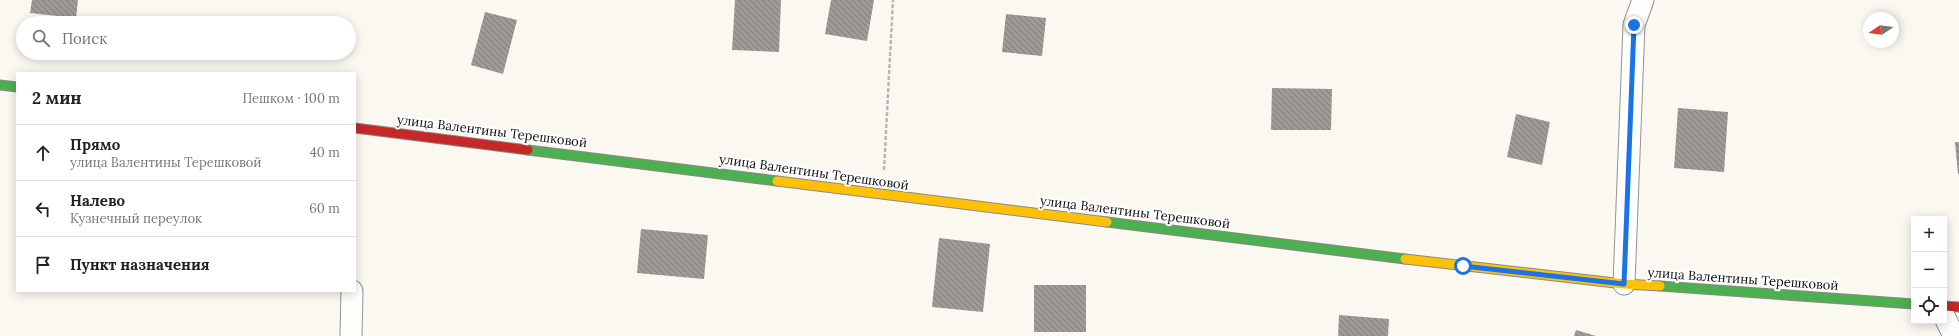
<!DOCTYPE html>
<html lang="ru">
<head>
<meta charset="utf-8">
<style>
	body { margin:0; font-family:Lora,serif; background:#f6f6f6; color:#222 }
	.controls { position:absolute; right:12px; bottom:12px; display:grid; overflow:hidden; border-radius:0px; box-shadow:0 2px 10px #0003 }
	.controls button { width:36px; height:36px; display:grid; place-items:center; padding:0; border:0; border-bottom:1px solid #e0e0e0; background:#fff; color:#222; font:20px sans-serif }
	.compass { position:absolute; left:1863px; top:12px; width:36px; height:36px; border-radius:50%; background:#fff; box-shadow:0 2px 10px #0003; rotate:257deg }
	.stop { position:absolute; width:12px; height:12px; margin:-9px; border:3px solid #1a73e8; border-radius:50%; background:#fff }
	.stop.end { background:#1a73e8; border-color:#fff; box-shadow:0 1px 4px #0008 }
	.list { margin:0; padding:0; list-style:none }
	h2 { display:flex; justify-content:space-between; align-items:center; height:52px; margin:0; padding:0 16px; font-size:17px }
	h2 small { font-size:13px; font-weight:400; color:#767676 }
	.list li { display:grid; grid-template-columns:26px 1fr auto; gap:12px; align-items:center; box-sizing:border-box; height:56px; padding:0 16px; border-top:1px solid #e0e0e0 }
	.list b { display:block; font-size:15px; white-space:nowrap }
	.list p { margin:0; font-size:13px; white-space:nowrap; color:#767676 }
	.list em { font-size:13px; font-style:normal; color:#767676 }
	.icon { flex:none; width:22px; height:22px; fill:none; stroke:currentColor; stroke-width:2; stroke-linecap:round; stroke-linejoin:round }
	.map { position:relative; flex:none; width:1959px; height:336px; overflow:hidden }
	.search { position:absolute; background:#fff; box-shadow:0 2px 10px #0003; left:16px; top:16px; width:340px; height:44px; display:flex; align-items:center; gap:10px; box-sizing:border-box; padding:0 14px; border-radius:22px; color:#767676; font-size:15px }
	.panel { position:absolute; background:#fff; box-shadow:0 2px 10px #0003; left:16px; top:72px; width:340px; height:220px; border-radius:0px }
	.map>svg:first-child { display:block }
	.building { fill:url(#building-back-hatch) }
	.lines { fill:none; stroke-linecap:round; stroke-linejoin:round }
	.street-casing { stroke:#949390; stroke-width:23 }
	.fast-casing { stroke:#8b8986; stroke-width:11 }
	.slow-casing { stroke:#8b8986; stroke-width:11 }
	.jam-casing { stroke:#8b8986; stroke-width:11 }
	.path { stroke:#b8b7b6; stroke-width:2.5; stroke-dasharray:4 2; stroke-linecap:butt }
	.street { stroke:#fefefd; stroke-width:21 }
	.fast { stroke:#4caf50; stroke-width:9 }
	.slow { stroke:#ffc107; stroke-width:9 }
	.jam { stroke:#c62828; stroke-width:9 }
	.route { stroke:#1a73e8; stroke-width:5 }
	.labels { text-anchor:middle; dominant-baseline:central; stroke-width:4; stroke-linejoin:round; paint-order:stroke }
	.street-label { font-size:13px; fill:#0d0d0d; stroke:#fff }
</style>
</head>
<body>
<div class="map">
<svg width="1959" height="336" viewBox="0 0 1959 336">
	<defs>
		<pattern id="building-back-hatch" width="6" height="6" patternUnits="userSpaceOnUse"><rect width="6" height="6" fill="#9e9a97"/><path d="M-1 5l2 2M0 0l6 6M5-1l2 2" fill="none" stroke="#7f7c7a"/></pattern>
	</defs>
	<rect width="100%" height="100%" fill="#fbf8f1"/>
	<path class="building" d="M32,0H78L76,18L30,13Z
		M735,0H781L779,52L732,50Z
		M831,0H874L867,41L825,34Z
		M485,12L517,20L503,74L471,65Z
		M1006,14L1046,18L1042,56L1002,52Z
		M1272,88L1332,89L1331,130H1271Z
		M1678,108L1728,112L1724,172L1674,168Z
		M1516,114L1550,122L1542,165L1507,157Z
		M1955,142H1959V174H1958Z
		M641,229L708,235L704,279L637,273Z
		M939,238L990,244L983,312L932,307Z
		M1034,285H1086V332H1034Z
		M1339,315L1389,319L1388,336H1338Z
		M1576,330L1596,336H1574Z"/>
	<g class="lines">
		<defs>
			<path id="street" d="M1624,284L1634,25L1643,0
				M1944,316L1954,336
				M351,336L352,291"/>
			<path id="fast" d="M0,85L17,87
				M528,150L777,181
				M1107,222L1405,259
				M1660,286L1914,304"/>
			<path id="slow" d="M777,181L1107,222
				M1405,259L1624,284L1660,286"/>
			<path id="jam" d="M355,128L528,150
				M1944,306L1959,307"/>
		</defs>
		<use href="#street" class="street-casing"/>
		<use href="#fast" class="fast-casing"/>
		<use href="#slow" class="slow-casing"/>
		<use href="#jam" class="jam-casing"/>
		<path class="path" d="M884,170L893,0"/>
		<use href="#street" class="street"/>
		<use href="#fast" class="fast"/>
		<use href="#slow" class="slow"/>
		<use href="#jam" class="jam"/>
	</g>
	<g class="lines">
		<path class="route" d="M1463,266L1624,284L1634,25"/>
	</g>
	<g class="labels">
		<g class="street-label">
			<text transform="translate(492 131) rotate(7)">улица Валентины Терешковой</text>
			<text transform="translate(814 172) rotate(8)">улица Валентины Терешковой</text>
			<text transform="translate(1135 212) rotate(7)">улица Валентины Терешковой</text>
			<text transform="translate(1743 279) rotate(4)">улица Валентины Терешковой</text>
		</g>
	</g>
</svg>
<div class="controls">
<button>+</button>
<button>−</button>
<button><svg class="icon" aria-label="locate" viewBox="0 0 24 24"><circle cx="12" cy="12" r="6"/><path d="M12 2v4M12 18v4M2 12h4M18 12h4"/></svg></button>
</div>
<svg class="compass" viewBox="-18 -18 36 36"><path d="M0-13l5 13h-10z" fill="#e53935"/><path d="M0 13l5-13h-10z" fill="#767676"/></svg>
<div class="stop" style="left:1463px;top:266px"></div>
<div class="stop end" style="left:1634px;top:25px"></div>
<div class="search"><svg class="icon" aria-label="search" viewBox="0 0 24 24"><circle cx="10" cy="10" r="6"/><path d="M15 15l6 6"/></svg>Поиск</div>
<section class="panel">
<h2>2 мин<small>Пешком · 100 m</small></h2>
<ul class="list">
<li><svg class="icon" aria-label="ahead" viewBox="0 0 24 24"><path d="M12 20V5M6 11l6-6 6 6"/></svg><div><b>Прямо</b><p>улица Валентины Терешковой</p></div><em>40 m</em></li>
<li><svg class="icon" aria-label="left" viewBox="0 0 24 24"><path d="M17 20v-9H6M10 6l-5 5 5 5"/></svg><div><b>Налево</b><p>Кузнечный переулок</p></div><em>60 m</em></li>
<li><svg class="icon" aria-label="arrive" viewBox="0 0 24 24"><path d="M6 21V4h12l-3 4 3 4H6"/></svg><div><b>Пункт назначения</b></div></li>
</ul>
</section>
</div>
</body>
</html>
